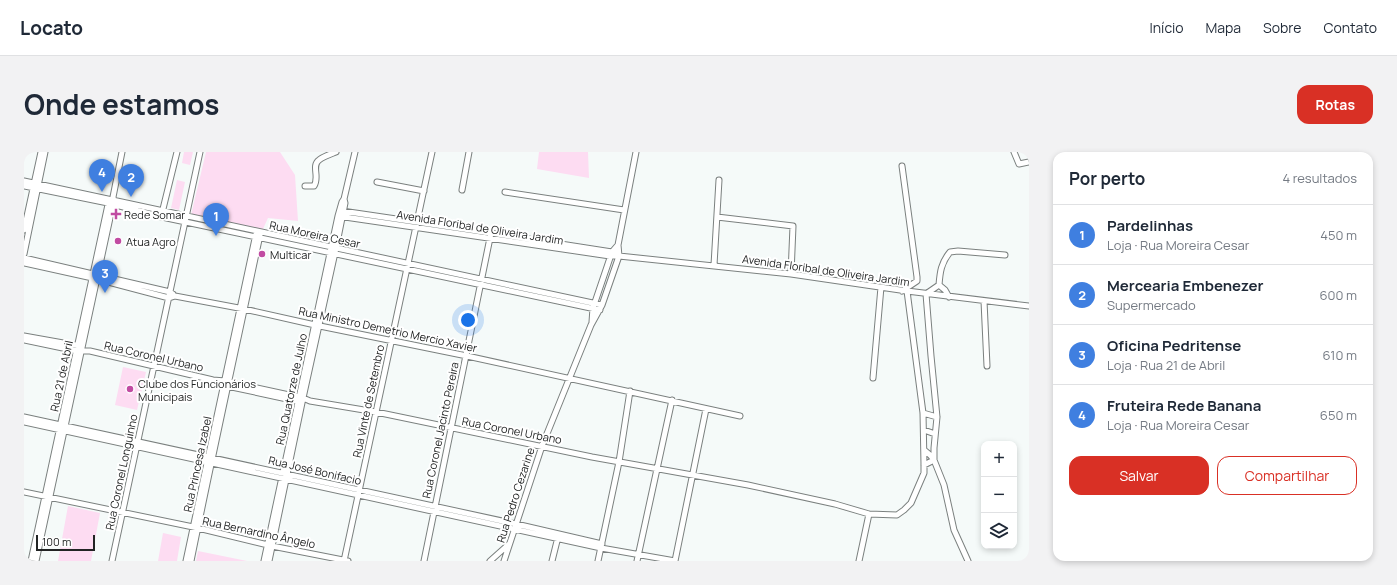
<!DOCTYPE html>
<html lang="pt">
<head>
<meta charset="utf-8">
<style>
	body { margin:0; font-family:Manrope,sans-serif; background:#f2f2f3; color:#1f2937 }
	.controls { position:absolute; right:12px; bottom:12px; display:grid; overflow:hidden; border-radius:8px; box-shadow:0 2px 6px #0003 }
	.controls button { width:36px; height:36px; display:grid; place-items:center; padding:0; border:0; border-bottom:1px solid #e0e1e3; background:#fff; color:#1f2937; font:20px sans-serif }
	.scale { position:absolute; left:12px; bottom:10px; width:59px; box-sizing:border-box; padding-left:4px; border:2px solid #222424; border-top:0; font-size:11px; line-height:14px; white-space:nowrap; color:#222424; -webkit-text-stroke:3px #fff; paint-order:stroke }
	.you { position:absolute; left:444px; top:168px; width:14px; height:14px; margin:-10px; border:3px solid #fff; border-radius:50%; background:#1a73e8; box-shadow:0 0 0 6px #1a73e833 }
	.badge { display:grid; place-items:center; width:26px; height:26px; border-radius:50%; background:#d93025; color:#fff; font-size:13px; font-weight:700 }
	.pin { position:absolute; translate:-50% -33px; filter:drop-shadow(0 1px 2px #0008) }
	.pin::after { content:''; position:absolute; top:21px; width:14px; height:12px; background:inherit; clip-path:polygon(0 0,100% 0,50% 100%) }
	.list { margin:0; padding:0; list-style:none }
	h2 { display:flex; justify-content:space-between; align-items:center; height:52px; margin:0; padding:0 16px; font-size:17px }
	h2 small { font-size:13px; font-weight:400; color:#747a83 }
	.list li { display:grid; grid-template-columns:26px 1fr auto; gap:12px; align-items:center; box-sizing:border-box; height:60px; padding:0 16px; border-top:1px solid #e0e1e3 }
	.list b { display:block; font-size:15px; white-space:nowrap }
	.list p { margin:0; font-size:13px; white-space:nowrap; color:#747a83 }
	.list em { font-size:13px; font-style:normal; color:#747a83 }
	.actions { display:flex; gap:8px; padding:12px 16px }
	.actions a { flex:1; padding:9px 0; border:1px solid #d93025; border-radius:12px; text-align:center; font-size:14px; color:#d93025 }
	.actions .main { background:#d93025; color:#fff }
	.icon { flex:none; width:22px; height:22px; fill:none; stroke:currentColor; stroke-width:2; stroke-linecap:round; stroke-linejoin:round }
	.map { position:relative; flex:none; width:1005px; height:409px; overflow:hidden; border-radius:12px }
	header { display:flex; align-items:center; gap:24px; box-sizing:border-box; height:56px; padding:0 20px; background:#fff; border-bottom:1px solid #e0e1e3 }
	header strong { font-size:19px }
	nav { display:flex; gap:22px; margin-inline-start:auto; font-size:14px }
	.intro { display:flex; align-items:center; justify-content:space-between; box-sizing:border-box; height:96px; padding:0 24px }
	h1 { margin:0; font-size:28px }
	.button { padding:10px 18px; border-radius:12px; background:#d93025; color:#fff; font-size:14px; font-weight:700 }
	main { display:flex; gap:24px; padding:0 24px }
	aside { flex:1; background:#fff; border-radius:12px; box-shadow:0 2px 6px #0003 }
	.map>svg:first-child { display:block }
	.green { fill:#fddcf2 }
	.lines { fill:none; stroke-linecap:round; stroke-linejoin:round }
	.minor-casing { stroke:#7b807f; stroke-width:7 }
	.minor { stroke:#fff; stroke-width:5 }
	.poi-dot { fill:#c14ba2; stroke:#fff; stroke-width:1.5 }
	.labels { text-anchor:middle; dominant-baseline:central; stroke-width:4; stroke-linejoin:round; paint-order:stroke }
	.poi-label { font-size:11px; fill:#222424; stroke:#fff; text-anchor:start }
	.street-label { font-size:11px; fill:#222424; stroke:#fff }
</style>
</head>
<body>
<header>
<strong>Locato</strong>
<nav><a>Início</a><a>Mapa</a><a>Sobre</a><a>Contato</a></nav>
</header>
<div class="intro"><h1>Onde estamos</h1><a class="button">Rotas</a></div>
<main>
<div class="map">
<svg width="1005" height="409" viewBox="0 0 1005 409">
	<rect width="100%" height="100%" fill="#f5faf9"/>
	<path class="green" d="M160,0H169L166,13L158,11Z
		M182,0H256L271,23L274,69L244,66L238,79L167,63Z
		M515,0H564L565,26L513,17Z
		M153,28L161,30L155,58L147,56Z
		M99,215L122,220L113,258L91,253Z
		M44,354L76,361L67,409H34Z
		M139,381L157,385L153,409H134Z
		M174,399L223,409H172Z"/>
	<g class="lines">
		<defs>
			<path id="minor" d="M990,0L995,12L1005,10
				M878,14L893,125V129L878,139
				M0,29L578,153
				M353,30L400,39
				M0,34L84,51L138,65L576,158
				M281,34H290C296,25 287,14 295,8C300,4 307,2 312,0
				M438,38L445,0
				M481,40L600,58
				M318,59L467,81L588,100L594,103
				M138,61L153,0
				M314,64L586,104H595L767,122L883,139L1005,154
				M693,65L769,74L767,122
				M0,78L17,0
				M0,102L21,0
				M0,106L146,140L149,142
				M0,111L73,127L145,146L151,144L220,157L291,173L443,204L716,264
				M690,113L695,28
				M915,133C916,120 917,111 926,100L934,99L981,103
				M925,145L921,138L915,133L902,142L907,204L913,265L910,296V308L920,333L930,378L944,409
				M960,149L963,214
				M568,170L569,156L588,100L594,93L612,0
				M0,184L56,194
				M0,188L53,199H66L189,228L201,229L279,246L286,249L352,260L568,305L724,333L811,352L845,362L873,363L880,358L887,351L900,321V313L899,261L883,139
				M849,226L857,135
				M203,234L277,250
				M899,261L913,265
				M0,265L492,372L578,392
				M0,270L577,396L651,409
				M900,278L911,282
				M900,298L906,303L910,308L900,313
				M0,340L174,376L248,394L324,409
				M7,409L85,48
				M12,409L89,52L90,49L89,45L98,0
				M88,409L176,0
				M162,409L232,82
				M167,409C189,300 213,192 236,83
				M240,409L314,64L318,50L320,47
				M245,409L279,246L312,96L321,51L320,47L331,0
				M320,409L408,0
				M400,409L467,81
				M466,409L485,392
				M480,409L518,294L567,173L578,153L595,104L594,93
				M528,409L534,385
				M574,409L595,310L606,239
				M613,409L648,248
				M651,409L682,257
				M835,409L845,362"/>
		</defs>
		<use href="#minor" class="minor-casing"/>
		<use href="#minor" class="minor"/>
	</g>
	<g class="poi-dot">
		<path d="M90 56h4v4h4v4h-4v4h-4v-4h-4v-4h4z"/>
		<circle cx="94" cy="89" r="4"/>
		<circle cx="238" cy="102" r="4"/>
		<circle cx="106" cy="237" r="4"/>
	</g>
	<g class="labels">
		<g class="poi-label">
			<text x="100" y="62">Rede Somar</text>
			<text x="102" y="89">Atua Agro</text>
			<text x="246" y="102">Multicar</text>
			<text x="114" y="231">Clube dos Funcionários<tspan x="114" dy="13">Municipais</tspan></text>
		</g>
		<g class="street-label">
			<text transform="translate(456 75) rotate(9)">Avenida Floribal de Oliveira Jardim</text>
			<text transform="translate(291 82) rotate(12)">Rua Moreira Cesar</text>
			<text transform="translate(802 118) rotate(8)">Avenida Floribal de Oliveira Jardim</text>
			<text transform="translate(364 177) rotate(12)">Rua Ministro Demetrio Mercio Xavier</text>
			<text transform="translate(130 204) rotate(13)">Rua Coronel Urbano</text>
			<text transform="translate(37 224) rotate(-78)">Rua 21 de Abril</text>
			<text transform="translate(267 237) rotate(-78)">Rua Quatorze de Julho</text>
			<text transform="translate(344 249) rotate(-78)">Rua Vinte de Setembro</text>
			<text transform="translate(416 278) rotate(-78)">Rua Coronel Jacinto Pereira</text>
			<text transform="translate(488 278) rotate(11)">Rua Coronel Urbano</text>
			<text transform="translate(173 312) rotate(-78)">Rua Princesa Izabel</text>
			<text transform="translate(291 318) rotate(13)">Rua José Bonifacio</text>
			<text transform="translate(97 320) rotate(-78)">Rua Coronel Longuinho</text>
			<text transform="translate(491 343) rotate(-72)">Rua Pedro Cezarine</text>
			<text transform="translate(235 380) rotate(12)">Rua Bernardino Ângelo</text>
		</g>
	</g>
</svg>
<div class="controls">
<button>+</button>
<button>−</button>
<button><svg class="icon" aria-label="layers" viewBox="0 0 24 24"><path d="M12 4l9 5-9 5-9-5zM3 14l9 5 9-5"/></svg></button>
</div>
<div class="scale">100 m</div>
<div class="you"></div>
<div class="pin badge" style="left:192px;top:84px;background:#3f7fe0">1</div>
<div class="pin badge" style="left:107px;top:45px;background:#3f7fe0">2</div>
<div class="pin badge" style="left:81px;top:141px;background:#3f7fe0">3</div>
<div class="pin badge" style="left:78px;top:40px;background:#3f7fe0">4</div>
</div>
<aside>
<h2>Por perto<small>4 resultados</small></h2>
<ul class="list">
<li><span class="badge" style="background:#3f7fe0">1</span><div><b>Pardelinhas</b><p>Loja · Rua Moreira Cesar</p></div><em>450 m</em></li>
<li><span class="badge" style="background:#3f7fe0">2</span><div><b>Mercearia Embenezer</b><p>Supermercado</p></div><em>600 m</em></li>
<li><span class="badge" style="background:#3f7fe0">3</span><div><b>Oficina Pedritense</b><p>Loja · Rua 21 de Abril</p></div><em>610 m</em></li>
<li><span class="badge" style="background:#3f7fe0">4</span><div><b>Fruteira Rede Banana</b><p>Loja · Rua Moreira Cesar</p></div><em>650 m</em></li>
</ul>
<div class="actions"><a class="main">Salvar</a><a>Compartilhar</a></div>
</aside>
</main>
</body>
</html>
